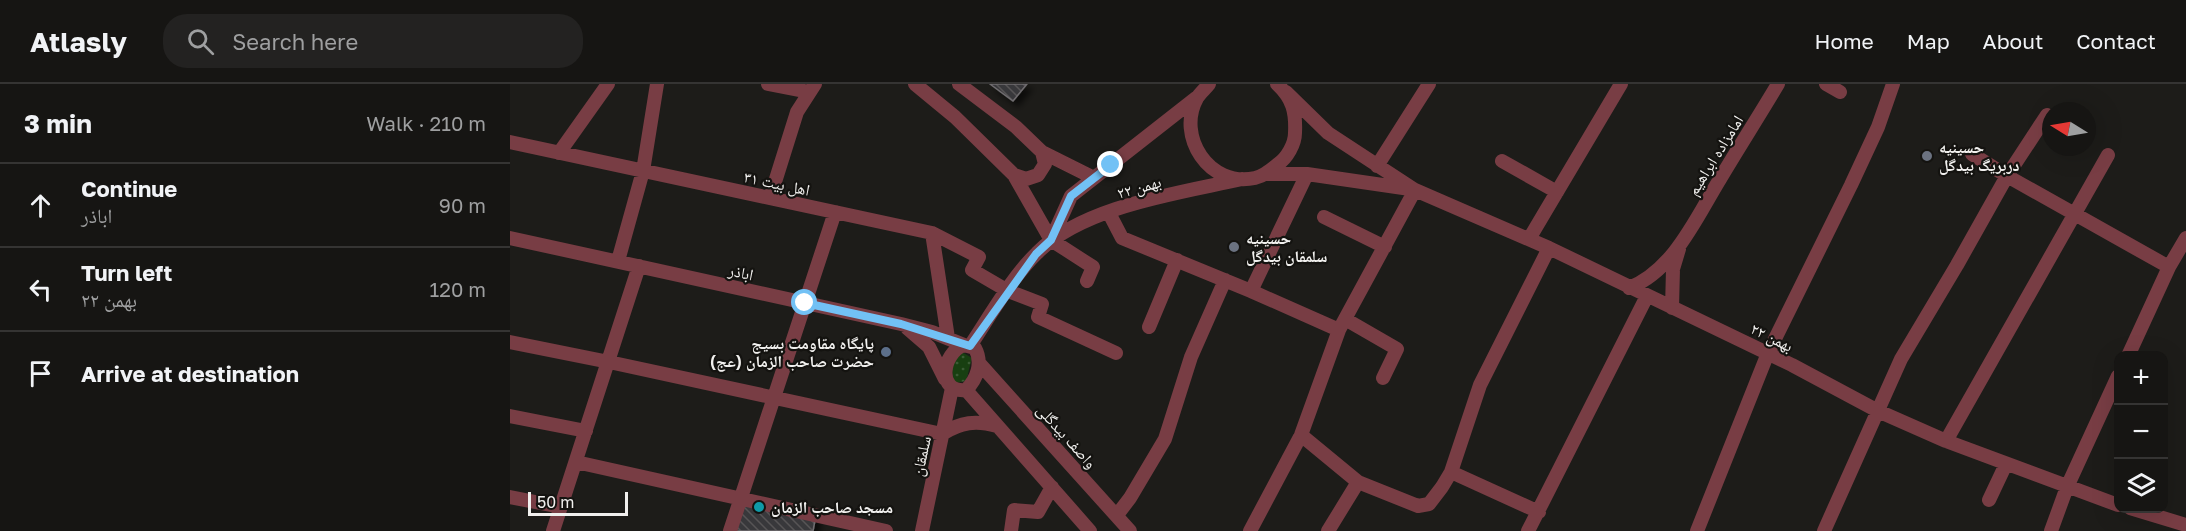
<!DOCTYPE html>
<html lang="en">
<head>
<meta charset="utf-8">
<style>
	body { margin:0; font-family:"Golos Text","Noto Naskh Arabic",sans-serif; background:#232221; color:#f1f3f6 }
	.controls { position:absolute; right:18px; bottom:18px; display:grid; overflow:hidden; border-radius:12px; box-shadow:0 6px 24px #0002 }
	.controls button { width:54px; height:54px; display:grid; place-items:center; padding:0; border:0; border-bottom:2px solid #353433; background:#161513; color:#f1f3f6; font:30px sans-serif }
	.compass { position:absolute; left:1532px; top:18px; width:54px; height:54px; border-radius:50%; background:#161513; box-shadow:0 6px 24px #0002; rotate:281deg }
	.scale { position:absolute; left:18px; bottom:15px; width:100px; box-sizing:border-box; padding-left:6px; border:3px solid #f1f0ee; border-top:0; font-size:16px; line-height:21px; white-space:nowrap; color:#f1f0ee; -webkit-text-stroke:4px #141310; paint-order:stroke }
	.stop { position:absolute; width:18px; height:18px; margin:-14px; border:4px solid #72c1f5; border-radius:50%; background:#fff }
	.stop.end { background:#72c1f5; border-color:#fff; box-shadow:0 2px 6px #0008 }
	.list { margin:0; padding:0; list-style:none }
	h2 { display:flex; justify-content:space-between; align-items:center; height:78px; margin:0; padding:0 24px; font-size:26px }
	h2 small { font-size:20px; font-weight:400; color:#9e9fa0 }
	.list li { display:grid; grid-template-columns:39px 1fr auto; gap:18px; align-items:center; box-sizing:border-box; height:84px; padding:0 24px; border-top:2px solid #353433 }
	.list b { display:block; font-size:22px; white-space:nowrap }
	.list p { margin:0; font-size:20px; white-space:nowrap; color:#9e9fa0 }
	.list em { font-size:20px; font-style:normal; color:#9e9fa0 }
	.icon { flex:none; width:33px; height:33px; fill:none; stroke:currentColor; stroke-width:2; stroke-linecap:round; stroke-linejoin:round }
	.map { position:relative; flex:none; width:1676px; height:447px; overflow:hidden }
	header { display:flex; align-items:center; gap:36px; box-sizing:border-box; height:84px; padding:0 30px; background:#161513; border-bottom:2px solid #353433 }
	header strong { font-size:28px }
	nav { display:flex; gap:33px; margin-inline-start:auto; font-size:21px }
	.search { width:420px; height:54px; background:#232221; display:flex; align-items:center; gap:15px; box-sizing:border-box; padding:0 21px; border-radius:24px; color:#9e9fa0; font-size:22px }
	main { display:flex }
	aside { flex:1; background:#161513 }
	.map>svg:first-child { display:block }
	.grass { fill:url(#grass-dots) }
	.building { fill:url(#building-back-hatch); stroke:#706d70; stroke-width:1.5; filter:url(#shadow) }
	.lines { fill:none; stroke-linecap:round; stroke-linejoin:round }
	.minor { stroke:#783d44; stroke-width:14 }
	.route { stroke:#72c1f5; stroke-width:8 }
	.worship-dot { fill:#6b7280; stroke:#141310; stroke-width:2 }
	.service-dot { fill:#5c6f8a; stroke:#141310; stroke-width:2 }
	.culture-dot { fill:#0f9aa8; stroke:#141310; stroke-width:2 }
	.labels { text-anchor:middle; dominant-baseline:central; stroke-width:4.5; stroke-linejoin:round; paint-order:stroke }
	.poi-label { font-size:16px; font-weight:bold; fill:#f1f0ee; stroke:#141310; text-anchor:start }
	.street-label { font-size:16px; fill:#f1f0ee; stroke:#141310 }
</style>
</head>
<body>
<header>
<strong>Atlasly</strong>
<div class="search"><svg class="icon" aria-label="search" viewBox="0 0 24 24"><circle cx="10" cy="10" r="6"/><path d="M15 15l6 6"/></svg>Search here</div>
<nav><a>Home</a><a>Map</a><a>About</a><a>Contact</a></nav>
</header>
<main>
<aside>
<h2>3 min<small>Walk · 210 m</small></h2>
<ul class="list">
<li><svg class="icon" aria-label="ahead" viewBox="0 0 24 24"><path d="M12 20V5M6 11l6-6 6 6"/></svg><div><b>Continue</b><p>اباذر</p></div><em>90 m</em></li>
<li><svg class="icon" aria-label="left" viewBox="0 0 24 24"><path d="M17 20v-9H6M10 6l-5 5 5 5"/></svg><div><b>Turn left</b><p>۲۲ بهمن</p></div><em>120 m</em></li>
<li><svg class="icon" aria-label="arrive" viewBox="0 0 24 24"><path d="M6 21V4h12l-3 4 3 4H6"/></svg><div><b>Arrive at destination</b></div></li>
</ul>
</aside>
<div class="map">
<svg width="1676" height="447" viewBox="0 0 1676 447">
	<defs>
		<pattern id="grass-dots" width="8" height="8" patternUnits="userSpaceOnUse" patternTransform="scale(1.5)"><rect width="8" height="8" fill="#183f11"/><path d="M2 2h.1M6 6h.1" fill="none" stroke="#3a5b34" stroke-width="1.8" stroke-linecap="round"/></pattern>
		<pattern id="building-back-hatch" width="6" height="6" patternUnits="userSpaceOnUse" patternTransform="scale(1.5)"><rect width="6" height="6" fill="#39373a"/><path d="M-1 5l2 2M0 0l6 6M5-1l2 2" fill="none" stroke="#565457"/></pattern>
		<filter id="shadow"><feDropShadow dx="5" dy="5" stdDeviation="3" flood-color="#0009"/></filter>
	</defs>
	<rect width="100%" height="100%" fill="#1d1c19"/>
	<path class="grass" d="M450,267L462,274L456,297L445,299C440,286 441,278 450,267Z"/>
	<path class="building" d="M480,0H517L503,17Z
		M232,415L306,431L303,447H220Z"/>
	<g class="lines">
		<path class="minor" d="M258,0L299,8
			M405,0L445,33L504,91L541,156L583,183L577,197
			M449,0L506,43L532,68L584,94
			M699,0C696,4 690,9 687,14C666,52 699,104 745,94C754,92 761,86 768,80C777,74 785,60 785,49C786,28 783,15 767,0
			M1316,0L1330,8
			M776,8L818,49L905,106L1039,164L1282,281L1368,327L1436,357L1608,421
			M0,58L422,149L469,173L462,186L498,207L532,220L528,233L606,269
			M49,69L98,0
			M1462,70L1497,92L1659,183
			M992,77L1047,108
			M867,82L919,0
			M756,90H797L900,105
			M504,91L516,95L528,91L535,80L532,68
			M260,114L287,28L305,0
			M599,129L612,154L741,207L829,246
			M814,133L875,163
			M422,149L438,254
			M0,154L391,240L422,248L454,261
			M1019,155L1111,0
			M541,156L561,112L686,14
			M108,177L133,87L147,0
			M1119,204C1164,186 1186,134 1210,95C1229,63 1249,32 1268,0
			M741,207L797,90
			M1162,224L1163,185L1169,165
			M835,235L887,265L873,294
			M639,243L667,176
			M397,244L419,263L435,295
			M0,258L99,278L432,350C451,338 466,336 487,342
			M454,261L465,264C473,279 467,295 456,306C426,309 432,269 454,261Z
			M460,262C480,232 502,193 527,169C573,122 670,109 732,95
			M1618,272L1659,183L1676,154
			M469,279L620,447
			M456,306L580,447
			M0,332L76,347
			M791,351L848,398L818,447
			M1436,357L1598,71
			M66,378L376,447
			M941,388L1029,428
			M848,398L908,422L919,420L932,403L941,388L970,301L1039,164
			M0,413L51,423
			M1479,416L1496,380
			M1620,424L1676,441
			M607,431L620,414L655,355L681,273L715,196
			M43,447L129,182
			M220,447L325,128
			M412,447L442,304
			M501,447L504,426L528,428L542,403
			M740,447L791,351L829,246L905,106
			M1018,447L1137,212
			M1187,447L1258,269L1341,101L1368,43L1383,0
			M1314,447L1391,275L1447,181L1497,92L1537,31
			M1541,447L1557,403L1608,292"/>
	</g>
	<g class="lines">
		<path class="route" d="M295,219L391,240L460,262L526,170L541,156L561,112L601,81"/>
	</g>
	<g class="worship-dot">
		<circle cx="1417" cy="72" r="6"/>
		<circle cx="724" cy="163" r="6"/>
	</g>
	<circle class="service-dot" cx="376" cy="268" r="6"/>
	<circle class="culture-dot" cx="249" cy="423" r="6"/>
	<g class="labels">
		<g class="poi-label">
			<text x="1429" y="63">حسینیه<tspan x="1429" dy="18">دربریگ بیدگل</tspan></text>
			<text x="736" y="154">حسینیه<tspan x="736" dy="18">سلمقان بیدگل</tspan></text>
			<text x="364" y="259" text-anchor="end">پایگاه مقاومت بسیج<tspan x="364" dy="18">حضرت صاحب الزمان (عج)</tspan></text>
			<text x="261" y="423">مسجد صاحب الزمان</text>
		</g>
		<g class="street-label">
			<text transform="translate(1205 71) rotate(-58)">امامزاده ابراهیم</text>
			<text transform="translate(267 99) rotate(12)">اهل بیت ۳۱</text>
			<text transform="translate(629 103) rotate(-16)">۲۲ بهمن</text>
			<text transform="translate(231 188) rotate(12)">اباذر</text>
			<text transform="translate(1262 253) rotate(26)">۲۲ بهمن</text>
			<text transform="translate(557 352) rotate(48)">واصف بیدگلی</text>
			<text transform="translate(411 372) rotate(-78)">سلمقان</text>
		</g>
	</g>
</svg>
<div class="controls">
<button>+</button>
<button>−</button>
<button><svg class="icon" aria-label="layers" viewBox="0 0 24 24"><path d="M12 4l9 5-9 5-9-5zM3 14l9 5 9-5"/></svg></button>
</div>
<svg class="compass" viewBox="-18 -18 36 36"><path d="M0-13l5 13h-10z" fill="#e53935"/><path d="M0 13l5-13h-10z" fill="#9e9fa0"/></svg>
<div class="scale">50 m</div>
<div class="stop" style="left:295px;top:219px"></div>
<div class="stop end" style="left:601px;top:81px"></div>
</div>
</main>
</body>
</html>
